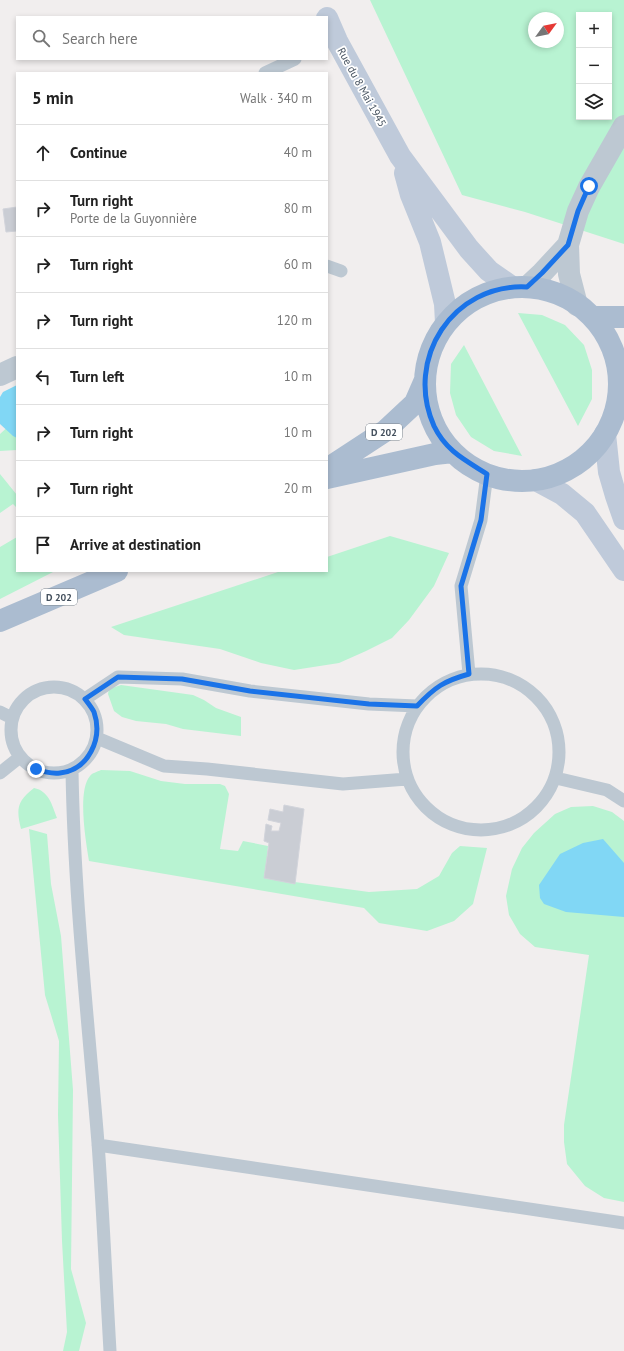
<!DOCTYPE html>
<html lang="en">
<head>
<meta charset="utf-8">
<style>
	body { margin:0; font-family:"PT Sans",sans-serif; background:#f6f6f6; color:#222 }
	.controls { position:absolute; right:12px; top:12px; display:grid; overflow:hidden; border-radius:0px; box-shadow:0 2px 6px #0003 }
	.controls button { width:36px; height:36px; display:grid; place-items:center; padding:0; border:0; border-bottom:1px solid #e0e0e0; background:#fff; color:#222; font:20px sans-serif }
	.compass { position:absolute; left:528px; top:12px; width:36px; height:36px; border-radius:50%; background:#fff; box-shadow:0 2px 6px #0003; rotate:57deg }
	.stop { position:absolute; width:12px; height:12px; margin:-9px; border:3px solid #1a73e8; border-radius:50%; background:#fff }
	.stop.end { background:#1a73e8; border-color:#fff; box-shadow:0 1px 4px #0008 }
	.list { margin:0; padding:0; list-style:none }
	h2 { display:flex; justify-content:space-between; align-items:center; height:52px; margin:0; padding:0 16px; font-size:17px }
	h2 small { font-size:13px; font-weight:400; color:#767676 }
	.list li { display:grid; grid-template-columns:26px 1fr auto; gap:12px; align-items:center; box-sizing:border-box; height:56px; padding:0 16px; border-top:1px solid #e0e0e0 }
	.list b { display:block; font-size:15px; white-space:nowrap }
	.list p { margin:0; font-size:13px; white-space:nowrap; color:#767676 }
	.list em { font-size:13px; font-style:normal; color:#767676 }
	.icon { flex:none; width:22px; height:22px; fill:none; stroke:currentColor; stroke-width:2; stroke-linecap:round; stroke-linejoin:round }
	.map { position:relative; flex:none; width:624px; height:1351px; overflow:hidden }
	.search { position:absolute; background:#fff; box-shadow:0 2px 6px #0003; left:16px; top:16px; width:312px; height:44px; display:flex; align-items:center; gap:10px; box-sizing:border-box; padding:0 14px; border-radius:0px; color:#767676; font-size:15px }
	.panel { position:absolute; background:#fff; box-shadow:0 2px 6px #0003; left:16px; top:72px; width:312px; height:500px; border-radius:0px }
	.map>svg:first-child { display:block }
	.green { fill:#b8f3d2; fill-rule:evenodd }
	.water { fill:#81d7f5 }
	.building { fill:#cacdd4; stroke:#d2d4db }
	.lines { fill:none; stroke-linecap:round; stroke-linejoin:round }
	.lane { stroke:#bdc8d2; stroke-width:13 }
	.street { stroke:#bdc8d2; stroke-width:22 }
	.secondary { stroke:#bfcada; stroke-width:22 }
	.primary { stroke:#abbcd0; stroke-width:22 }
	.route { stroke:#1a73e8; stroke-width:5 }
	.labels { text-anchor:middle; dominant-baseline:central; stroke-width:3.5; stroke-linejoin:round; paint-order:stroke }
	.shield { fill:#fff; stroke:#7d858e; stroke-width:1 }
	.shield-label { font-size:10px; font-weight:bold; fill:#45515e }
	.street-label { font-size:11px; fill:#45515e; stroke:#fff }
</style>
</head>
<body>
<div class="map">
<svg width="624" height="1351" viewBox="0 0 624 1351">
	<rect width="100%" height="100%" fill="#f1eeee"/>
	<path class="green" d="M370,0H624V244L525,212L462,195ZM579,15H609V117H579ZM534,18H558V42H534Z
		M518,313L542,315L565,325L584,345L592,370V399L578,426Z
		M464,345L522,456L494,451L471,437L456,415L450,393L451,364Z
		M13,422L17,423V450L0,451V434Z
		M0,474L17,495V508L13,504L0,513Z
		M390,536L449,553L434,586L409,620L392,638L366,651L339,663L294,670L261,663L220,649L124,635L111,627L281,571H327V557Z
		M17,537V571H55L0,599V547Z
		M121,685L193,695L204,700L216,708L241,717V736L183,729L166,724L136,721L122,717L114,711L108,694L109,689Z
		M101,770L130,771L161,781L185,784H220L225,786L229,794L220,849L238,851L243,841L268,846L265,878L369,892L417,889L439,876L452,853L460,846L487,848L473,904L454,921L427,931L379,923L364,908L89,861C86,842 77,791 90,776C92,773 97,772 101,770Z
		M34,788C49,791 52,805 57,818L21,829C16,809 17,801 34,788Z
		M593,806L612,812L624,821V1202L604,1198L585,1186L567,1164L564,1142V1125L589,955L535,947L520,934L509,915L506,896L512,869L522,848L534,833L555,814L571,807Z
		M29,829L47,834L51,884L61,936L73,1090L71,1269L86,1323L79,1351H63L67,1332L62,1241L58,1115L59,1041L45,995Z"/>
	<path class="water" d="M17,385V438L13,436L0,424V397L3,392Z
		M603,839L624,863V917L566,912L544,904L540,898L539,885L560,854L583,843Z"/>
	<path class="building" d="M17,207V231L6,232L3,209Z
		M284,805L304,809L295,884L264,878L269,843L264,841L266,824L272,826L271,831H279L281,823L268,820L270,809L283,812Z"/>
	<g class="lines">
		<path class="lane" d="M265,73L295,59
			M327,266L341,271
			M403 752a78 78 0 1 1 156 0a78 78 0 1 1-156 0Z
			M469,674L461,586L481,520L487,474
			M11 730a43 43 0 1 1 86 0a43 43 0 1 1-86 0Z
			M85,699L118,677L182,679L250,691L369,704L417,706
			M0,712L12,718
			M97,738L164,766L207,769L343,784L407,779
			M72,770C74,894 88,1019 98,1143C103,1212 106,1282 110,1351
			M0,773L20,757
			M556,778L607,790L624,801
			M98,1145L624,1223"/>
		<path class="street" d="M527,287L542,273L568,245
			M577,305L569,274L568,245L578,211L589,187L624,126
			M0,375L17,367"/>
		<path class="secondary" d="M327,18L337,41L400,156L469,249L489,271L512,287
			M405,173L411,195L430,242L445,304L446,323
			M605,434L609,472L616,496L624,519
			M536,480L562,494L585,513L624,570"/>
		<path class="primary" d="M425 384a97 97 0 1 1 194 0a97 97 0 1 1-194 0Z
			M592,317H624
			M327,469L385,431L415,403L425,380
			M327,478L435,454L453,452
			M0,621L117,571"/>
	</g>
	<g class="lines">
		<path class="route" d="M36,769C44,772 51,774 60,773C89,770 103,738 94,712C92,708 88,703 85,699L118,677L182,679L250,691L369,704L417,706C435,687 444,681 469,674L461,586L481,520L487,474C465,460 446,451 434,426C404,359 453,283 527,287L542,273L568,245L578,211L589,186"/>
	</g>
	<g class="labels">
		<g class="shield">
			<rect x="366" y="424" width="36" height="16" rx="3"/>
			<rect x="41" y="589" width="36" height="16" rx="3"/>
		</g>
		<g class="shield-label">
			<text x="384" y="432">D 202</text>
			<text x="59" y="597">D 202</text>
		</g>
		<g class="street-label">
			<text transform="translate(362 87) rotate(61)">Rue du 8 Mai 1945</text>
		</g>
	</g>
</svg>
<div class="controls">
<button>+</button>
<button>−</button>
<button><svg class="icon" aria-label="layers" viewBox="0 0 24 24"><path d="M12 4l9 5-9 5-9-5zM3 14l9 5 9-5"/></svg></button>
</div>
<svg class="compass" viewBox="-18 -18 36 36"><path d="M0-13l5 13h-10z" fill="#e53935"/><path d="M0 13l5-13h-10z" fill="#767676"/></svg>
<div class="stop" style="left:589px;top:186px"></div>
<div class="stop end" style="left:36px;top:769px"></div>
<div class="search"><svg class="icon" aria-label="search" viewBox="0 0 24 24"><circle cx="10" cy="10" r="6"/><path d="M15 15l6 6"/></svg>Search here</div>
<section class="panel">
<h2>5 min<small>Walk · 340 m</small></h2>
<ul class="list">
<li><svg class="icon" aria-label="ahead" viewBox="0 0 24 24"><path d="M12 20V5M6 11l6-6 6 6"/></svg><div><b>Continue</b></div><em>40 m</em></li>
<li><svg class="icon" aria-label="right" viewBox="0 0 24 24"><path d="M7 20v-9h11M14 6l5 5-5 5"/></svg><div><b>Turn right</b><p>Porte de la Guyonnière</p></div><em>80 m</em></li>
<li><svg class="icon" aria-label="right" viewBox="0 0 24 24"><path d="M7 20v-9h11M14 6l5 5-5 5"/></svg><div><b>Turn right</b></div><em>60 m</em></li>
<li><svg class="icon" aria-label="right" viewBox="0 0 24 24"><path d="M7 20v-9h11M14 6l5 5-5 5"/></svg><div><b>Turn right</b></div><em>120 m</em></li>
<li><svg class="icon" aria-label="left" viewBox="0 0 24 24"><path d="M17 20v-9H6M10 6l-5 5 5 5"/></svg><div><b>Turn left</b></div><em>10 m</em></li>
<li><svg class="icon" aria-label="right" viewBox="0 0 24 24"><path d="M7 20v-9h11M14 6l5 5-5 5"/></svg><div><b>Turn right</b></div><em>10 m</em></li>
<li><svg class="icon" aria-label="right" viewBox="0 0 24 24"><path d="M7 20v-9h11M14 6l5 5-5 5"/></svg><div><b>Turn right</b></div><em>20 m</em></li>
<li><svg class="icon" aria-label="arrive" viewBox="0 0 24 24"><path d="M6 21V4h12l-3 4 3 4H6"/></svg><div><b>Arrive at destination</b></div></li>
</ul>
</section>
</div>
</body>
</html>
